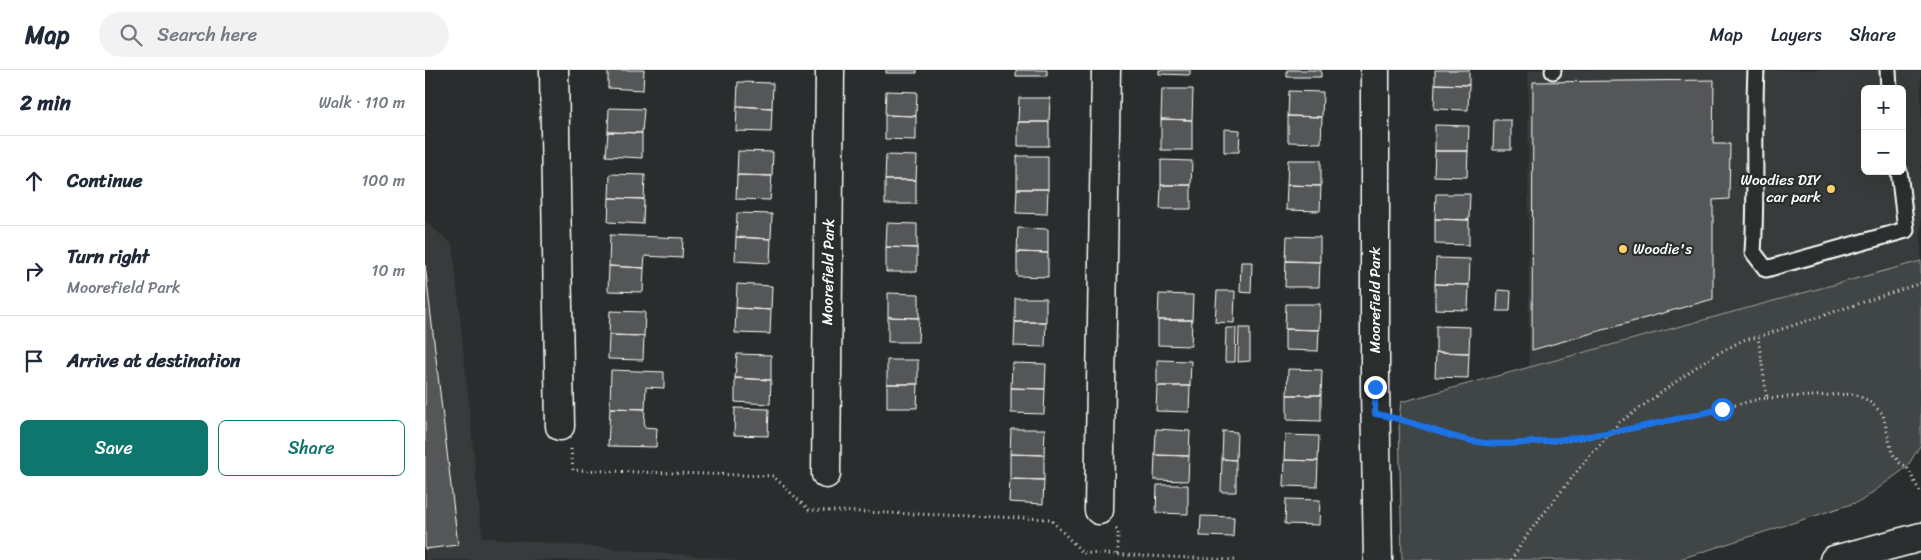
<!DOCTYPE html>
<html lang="en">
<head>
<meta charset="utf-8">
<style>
	body { margin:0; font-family:Sriracha,sans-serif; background:#f2f2f3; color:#1f2937 }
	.controls { position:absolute; right:15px; top:15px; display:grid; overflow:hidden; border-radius:8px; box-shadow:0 5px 20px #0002 }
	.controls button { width:45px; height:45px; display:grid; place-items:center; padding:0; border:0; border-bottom:1px solid #e0e1e3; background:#fff; color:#1f2937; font:25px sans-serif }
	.stop { position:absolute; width:15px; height:15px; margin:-11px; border:4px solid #1a73e8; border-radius:50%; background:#fff }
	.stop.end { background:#1a73e8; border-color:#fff; box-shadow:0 1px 5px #0008 }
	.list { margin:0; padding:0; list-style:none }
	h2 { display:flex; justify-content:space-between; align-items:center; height:65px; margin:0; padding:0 20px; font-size:21px }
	h2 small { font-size:16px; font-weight:400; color:#747a83 }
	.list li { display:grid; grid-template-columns:32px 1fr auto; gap:15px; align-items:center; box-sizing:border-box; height:90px; padding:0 20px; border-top:1px solid #e0e1e3 }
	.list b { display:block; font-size:19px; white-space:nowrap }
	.list p { margin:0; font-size:16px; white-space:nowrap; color:#747a83 }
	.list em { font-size:16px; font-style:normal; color:#747a83 }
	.actions { display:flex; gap:10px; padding:15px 20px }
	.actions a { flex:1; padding:11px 0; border:1px solid #0f766e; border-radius:8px; text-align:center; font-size:18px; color:#0f766e }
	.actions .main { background:#0f766e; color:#fff }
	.icon { flex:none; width:28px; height:28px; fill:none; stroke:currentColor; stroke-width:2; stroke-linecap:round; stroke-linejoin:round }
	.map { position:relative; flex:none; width:1496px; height:490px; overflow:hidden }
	header { display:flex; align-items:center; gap:30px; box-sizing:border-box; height:70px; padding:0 25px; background:#fff; border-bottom:1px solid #e0e1e3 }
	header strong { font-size:24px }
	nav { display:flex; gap:28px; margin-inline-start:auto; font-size:18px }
	.search { width:350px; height:45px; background:#f2f2f3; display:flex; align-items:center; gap:12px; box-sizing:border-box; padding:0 18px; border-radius:28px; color:#747a83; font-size:19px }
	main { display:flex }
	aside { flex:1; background:#fff }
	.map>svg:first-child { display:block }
	.built { fill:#373a3b; fill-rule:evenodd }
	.green { fill:#414445; stroke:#a0a2a2 }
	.building { fill:#555758; stroke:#fff }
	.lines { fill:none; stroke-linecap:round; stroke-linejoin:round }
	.lane-casing { stroke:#fff; stroke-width:19 }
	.street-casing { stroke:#fff; stroke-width:31 }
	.secondary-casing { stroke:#fff; stroke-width:31 }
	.path { stroke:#fff; stroke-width:3; stroke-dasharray:1 4; stroke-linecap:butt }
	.lane { stroke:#2a2d2e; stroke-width:15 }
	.street { stroke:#2a2d2e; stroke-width:28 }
	.secondary { stroke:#2a2d2e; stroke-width:28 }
	.route { stroke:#1a73e8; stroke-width:6 }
	.poi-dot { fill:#ffd166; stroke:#2a2d2e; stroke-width:2 }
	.labels { text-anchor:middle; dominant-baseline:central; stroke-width:4.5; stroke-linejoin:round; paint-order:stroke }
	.poi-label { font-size:15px; fill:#fff; stroke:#2a2d2e; text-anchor:end }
	.street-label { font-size:15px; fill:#fff; stroke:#2a2d2e }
</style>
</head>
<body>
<header>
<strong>Map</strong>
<div class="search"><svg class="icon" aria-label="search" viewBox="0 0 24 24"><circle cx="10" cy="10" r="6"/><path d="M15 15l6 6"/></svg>Search here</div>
<nav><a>Map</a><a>Layers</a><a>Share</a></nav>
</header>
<main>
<aside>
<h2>2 min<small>Walk · 110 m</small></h2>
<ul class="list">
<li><svg class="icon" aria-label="ahead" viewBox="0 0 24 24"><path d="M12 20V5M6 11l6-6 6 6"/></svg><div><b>Continue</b></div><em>100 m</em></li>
<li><svg class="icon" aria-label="right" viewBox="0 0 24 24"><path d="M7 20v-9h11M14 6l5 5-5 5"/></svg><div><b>Turn right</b><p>Moorefield Park</p></div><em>10 m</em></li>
<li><svg class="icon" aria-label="arrive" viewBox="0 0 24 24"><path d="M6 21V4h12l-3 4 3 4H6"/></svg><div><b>Arrive at destination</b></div></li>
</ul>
<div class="actions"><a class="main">Save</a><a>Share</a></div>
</aside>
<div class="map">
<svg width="1496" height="490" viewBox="0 0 1496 490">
	<rect width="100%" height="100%" fill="#2a2d2e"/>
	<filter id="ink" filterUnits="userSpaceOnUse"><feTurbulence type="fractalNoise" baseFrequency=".02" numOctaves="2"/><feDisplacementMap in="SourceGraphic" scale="10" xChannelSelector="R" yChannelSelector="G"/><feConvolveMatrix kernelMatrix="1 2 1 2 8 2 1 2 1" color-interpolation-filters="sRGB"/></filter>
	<g filter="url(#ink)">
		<path class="built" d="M1103,0H1496V191L1104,297ZM1440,19H1477V101H1440Z
			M0,151L28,175L57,467L318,490H0Z"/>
		<path class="green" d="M1496,191V374L1482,397L1436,431L1252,490H977L974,349L976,332Z"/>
		<path class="building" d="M183,0H219L218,20L183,18Z
			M461,0H492V3H461Z
			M591,0H622V6H591Z
			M734,0H765V5L734,4Z
			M862,0H896V7H862Z
			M1010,0H1044V15L1010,14Z
			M1289,10L1288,74H1305L1304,129L1288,130V229L1107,280L1108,12Z
			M313,12L348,13L347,38L312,36Z
			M1010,14L1044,15L1043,40L1009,39Z
			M737,19H768L767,50L736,49Z
			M461,21L492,22L491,46L460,45Z
			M864,21L898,22L897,47L863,46Z
			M594,28H625L624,52H593Z
			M312,36L347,38L346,62L311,61Z
			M184,38L219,39L217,63L183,62Z
			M460,45L491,46V70L460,69Z
			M863,46L897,47L896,73L863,72Z
			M736,49L767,50V80H736Z
			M1069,50H1086V80H1068Z
			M593,52H624V76H593Z
			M1010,55L1044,56L1043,81H1010Z
			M799,59L815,60L814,82H799Z
			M183,62L217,63V88L181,86Z
			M313,81L348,82L347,106L312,105Z
			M1010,81H1043L1042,107L1009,106Z
			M461,85L492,86L491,110H460Z
			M592,86H623V119H592Z
			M736,90L767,91L766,115H736Z
			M863,90H896V116L862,115Z
			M185,104L220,105L219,129L184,128Z
			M312,105L347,106L345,130L311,129Z
			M460,110H491V134H460Z
			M736,115H766V139H735Z
			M862,115L896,116L895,141L861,140Z
			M592,119H623L622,144L591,143Z
			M1011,124H1045L1044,150L1010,149Z
			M184,128L219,129L218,154L183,152Z
			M312,143L347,144L346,169L311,167Z
			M1010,149L1044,150V175L1010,174Z
			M462,153L492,154V178L461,177Z
			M593,158L623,159V183L592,182Z
			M185,165L258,168L257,188L220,186L219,198L184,196Z
			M862,166L895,167V192L861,191Z
			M311,167L346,169L345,193L310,191Z
			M461,177L492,178V202H461Z
			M592,182L623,183V207L592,206Z
			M1011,188L1045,189L1044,215L1010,214Z
			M861,191L895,192L894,217H860Z
			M816,192H827L826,223L815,222Z
			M0,195L33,475L0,479Z
			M184,196L219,198L218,222L183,221Z
			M312,214L347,216L346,240L311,238Z
			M1010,214L1044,215L1043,240L1010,239Z
			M1073,220L1086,221L1085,241H1072Z
			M792,221H810L809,253L790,252Z
			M463,223L494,224V248L463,247Z
			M734,224L768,225L767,250H733Z
			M590,228H621V252H590Z
			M861,234H895L894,260L860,259Z
			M311,238L346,240L345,264L310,263Z
			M185,241L220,242L219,266L184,265Z
			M463,247L494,248L493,272H463Z
			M733,250H767L766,276L733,275Z
			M590,252H621L620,277L589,276Z
			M1011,256L1045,257L1044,283L1011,282Z
			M801,258H811L810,292H800Z
			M814,258H825V291L813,292Z
			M860,259L894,260L893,281L860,280Z
			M184,265L219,266L218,290L183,289Z
			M1011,282L1044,283L1043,308L1010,307Z
			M312,284L346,285V310L310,308Z
			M462,290H493V314H462Z
			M732,290L766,291L765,316H732Z
			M587,293L621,294L620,319L586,318Z
			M863,299L897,300L896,325H862Z
			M186,300L239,302V318L221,317L220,339L185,338Z
			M310,308L346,310L345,334L310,332Z
			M462,314H493L492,338H462Z
			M732,316H765L764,342L731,341Z
			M586,318L620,319L619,344L586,343Z
			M862,325H896V351L862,350Z
			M185,338L220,339L219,357L232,358L231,377L183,376Z
			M310,338L344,339L343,366L309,365Z
			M586,359H620L619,385L585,384Z
			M731,359L765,361L764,386L730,385Z
			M798,361L812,362L811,390L797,389Z
			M860,365L894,366L893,391L859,390Z
			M585,384L619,385V410L585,409Z
			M730,385L764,386L763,411L729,410Z
			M797,389L811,390V422H796Z
			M859,390L893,391L892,417L858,416Z
			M585,409L619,410L618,434L584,432Z
			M732,415H763V444L731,443Z
			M861,429L895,430L894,455L860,454Z
			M776,446L809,447L808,467L775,466Z"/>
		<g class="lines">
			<defs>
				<path id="lane" d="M1331,0C1328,61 1332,121 1328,182L1341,199L1481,160L1474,101
					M1463,0L1464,19
					M1128,1V0"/>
				<path id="street" d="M129,0L135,356
					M950,0V317L953,490
					M401,404L405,0
					M674,440L681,0"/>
				<path id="secondary" d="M1409,490L1496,467"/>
			</defs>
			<use href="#lane" class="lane-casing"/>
			<use href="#street" class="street-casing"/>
			<use href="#secondary" class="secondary-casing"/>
			<path class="path" d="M1342,328L1430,324L1444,331L1458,344L1467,383L1475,393L1482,397L1496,424
				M977,350C1004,358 1033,371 1061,373C1137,379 1220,357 1294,339C1310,336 1326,330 1342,328L1333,267L1496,213
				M146,379L148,400L348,406L384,440L625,449L658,483L811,490
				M691,459L693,461V485
				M1086,490L1105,461L1161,390L1194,353L1281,290L1318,270L1333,267"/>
			<use href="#lane" class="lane"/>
			<use href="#street" class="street"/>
			<use href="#secondary" class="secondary"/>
		</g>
	</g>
	<g class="lines" filter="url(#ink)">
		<path class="route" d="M950,317V344C987,349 1022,369 1060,373C1076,375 1093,373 1109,372C1173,368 1235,352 1297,339"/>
	</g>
	<g class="poi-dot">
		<circle cx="1406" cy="119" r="5"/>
		<circle cx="1198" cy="179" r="5"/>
	</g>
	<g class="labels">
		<g class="poi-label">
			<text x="1396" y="110">Woodies DIY<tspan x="1396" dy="17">car park</tspan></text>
			<text x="1208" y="179" text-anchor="start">Woodie's</text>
		</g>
		<g class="street-label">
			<text transform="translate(403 202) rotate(-89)">Moorefield Park</text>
			<text transform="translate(950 230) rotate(-90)">Moorefield Park</text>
		</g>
	</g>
</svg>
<div class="controls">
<button>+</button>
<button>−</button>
</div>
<div class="stop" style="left:1297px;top:339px"></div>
<div class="stop end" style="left:950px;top:317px"></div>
</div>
</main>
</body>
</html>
